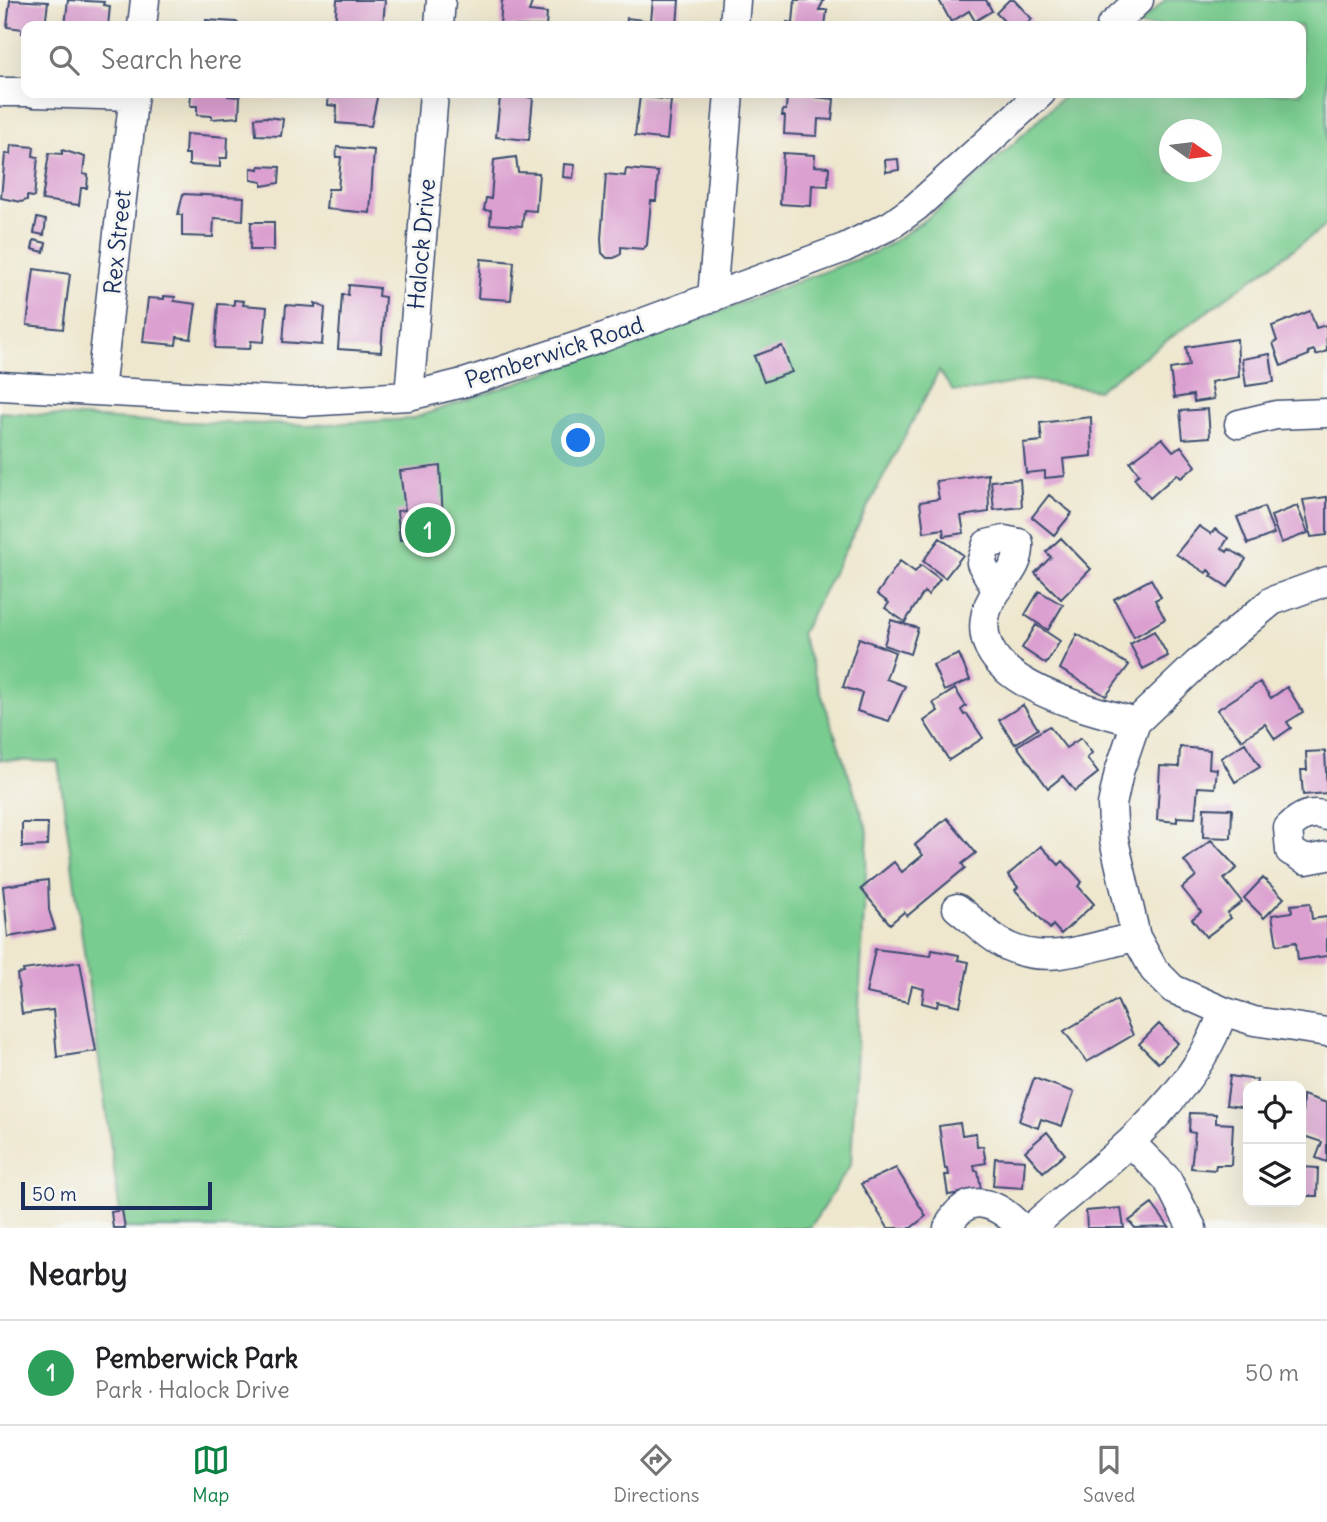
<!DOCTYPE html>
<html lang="en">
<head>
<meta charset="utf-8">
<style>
	body { margin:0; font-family:Delius,sans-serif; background:#f6f6f6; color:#202124 }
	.controls { position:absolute; right:21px; bottom:21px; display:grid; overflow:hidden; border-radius:14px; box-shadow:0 7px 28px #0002 }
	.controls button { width:63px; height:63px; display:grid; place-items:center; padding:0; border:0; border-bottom:2px solid #e0e0e0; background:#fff; color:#202124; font:35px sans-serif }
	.compass { position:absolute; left:1159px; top:119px; width:63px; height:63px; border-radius:50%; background:#fff; box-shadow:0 7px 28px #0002; rotate:104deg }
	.scale { position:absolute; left:21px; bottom:18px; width:191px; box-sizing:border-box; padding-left:7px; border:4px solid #1b2f5e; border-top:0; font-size:19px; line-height:24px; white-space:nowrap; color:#1b2f5e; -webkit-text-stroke:5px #f6f6f2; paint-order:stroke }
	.you { position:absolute; left:579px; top:441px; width:24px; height:24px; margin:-18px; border:5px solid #fff; border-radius:50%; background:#1a73e8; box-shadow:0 0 0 10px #1a73e833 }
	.badge { display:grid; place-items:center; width:46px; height:46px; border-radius:50%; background:#0b8043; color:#fff; font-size:23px; font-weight:700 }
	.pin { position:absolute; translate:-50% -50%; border:4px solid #fff; box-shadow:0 2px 7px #0006 }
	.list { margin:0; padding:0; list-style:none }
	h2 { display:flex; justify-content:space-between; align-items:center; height:91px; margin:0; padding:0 28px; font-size:30px }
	h2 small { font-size:23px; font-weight:400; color:#757577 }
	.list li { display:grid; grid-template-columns:46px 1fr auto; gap:21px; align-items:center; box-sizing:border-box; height:105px; padding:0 28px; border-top:2px solid #e0e0e0 }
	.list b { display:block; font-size:26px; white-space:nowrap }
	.list p { margin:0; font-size:23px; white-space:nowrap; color:#757577 }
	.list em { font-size:23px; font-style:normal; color:#757577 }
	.icon { flex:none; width:38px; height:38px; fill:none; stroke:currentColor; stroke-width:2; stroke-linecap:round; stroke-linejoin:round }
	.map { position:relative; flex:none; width:1327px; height:1228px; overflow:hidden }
	.search { position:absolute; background:#fff; box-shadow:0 7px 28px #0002; left:21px; right:21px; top:21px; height:77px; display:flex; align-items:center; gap:18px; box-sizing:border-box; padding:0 24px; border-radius:14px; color:#757577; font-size:26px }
	.sheet { height:196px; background:#fff }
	nav { display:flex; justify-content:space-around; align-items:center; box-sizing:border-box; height:98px; border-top:2px solid #e0e0e0; background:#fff; font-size:19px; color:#757577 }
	nav a { display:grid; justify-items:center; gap:4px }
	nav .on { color:#0b8043 }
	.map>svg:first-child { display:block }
	.green { fill:#79cc8f; stroke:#4a7e76; stroke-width:2; fill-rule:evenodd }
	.building { fill:#db9fd0 }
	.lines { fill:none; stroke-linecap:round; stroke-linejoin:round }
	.minor-casing { stroke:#3b4b6f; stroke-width:31 }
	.minor { stroke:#fff; stroke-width:28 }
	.labels { text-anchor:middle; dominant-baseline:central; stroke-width:6; stroke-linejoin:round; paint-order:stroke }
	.street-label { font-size:23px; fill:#1b2f5e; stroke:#f6f6f2 }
</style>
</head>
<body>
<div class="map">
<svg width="1327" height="1228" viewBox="0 0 1327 1228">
	<rect width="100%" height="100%" fill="#f6f6f2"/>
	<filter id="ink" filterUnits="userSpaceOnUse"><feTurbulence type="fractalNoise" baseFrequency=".0143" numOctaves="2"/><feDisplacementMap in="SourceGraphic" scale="14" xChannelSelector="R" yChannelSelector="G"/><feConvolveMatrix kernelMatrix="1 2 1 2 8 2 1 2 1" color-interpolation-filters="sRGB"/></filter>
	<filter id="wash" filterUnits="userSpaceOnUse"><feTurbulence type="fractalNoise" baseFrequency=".00686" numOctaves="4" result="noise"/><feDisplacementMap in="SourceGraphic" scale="28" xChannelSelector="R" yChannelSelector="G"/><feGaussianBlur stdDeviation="1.57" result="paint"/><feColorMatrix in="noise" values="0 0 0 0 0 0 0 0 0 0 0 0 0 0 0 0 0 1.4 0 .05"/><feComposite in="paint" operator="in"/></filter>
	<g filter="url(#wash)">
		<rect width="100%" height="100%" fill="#eee7ce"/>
		<path class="green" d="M1165,0H1327V225L1098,390L1029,380L971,391H953L939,371L801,634L868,832L851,1164L810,1228H122L58,762L0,760V412L146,421L310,425L411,419L687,324L875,252C947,212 1007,149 1067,93H1301V26H1137ZM1170,130H1212V172H1170Z"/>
		<g id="blocks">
			<path class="building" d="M10,0L48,2L45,26H26V33H22L23,29L7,27Z
				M68,0L104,2L103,5L110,6L108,26H65Z
				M337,0H385L383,26H335Z
				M502,0H533L529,11L547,13L546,26H500Z
				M653,0H679L677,26H626L627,18L651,21Z
				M795,0H824L819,10H827L825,26H787V22L793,23Z
				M939,0H986L992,11L975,21L969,11L951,22Z
				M1009,0H1014L1032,19L1025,26H1009L996,13Z
				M206,20L236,22L242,26H205Z
				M191,93H228V96L240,97L239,117L212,119V116L197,115V106H190Z
				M329,93H378L371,126L336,123L337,106L328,105Z
				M495,93H527V97L533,98L529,140L496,137L500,97H495Z
				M787,93H815V97L834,99L832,120L818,119L817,136L784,134L785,116H782L783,110H786Z
				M640,96L671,100L667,140L635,136Z
				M266,117L283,119L281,136L256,135L255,118Z
				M186,134L228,137L227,158H220V167L189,165V154H185Z
				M11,145L34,147L33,156L38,157L34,197L27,196V200L21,202L1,198L5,154H10Z
				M337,147L374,150L370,213L326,209L328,189H338L341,157H336Z
				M62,150L85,157L83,174L88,175L87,188H81L79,205L42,200L49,153L62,154Z
				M783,153L815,155L814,166L829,167L828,186L812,185L811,206L780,204Z
				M516,157L518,172L539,173L536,211L524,210L522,226L490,224L491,211L484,210L486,198L491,199L494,160Z
				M898,159L899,170L886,172L885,160Z
				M564,164L575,165L573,178L563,177Z
				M259,166L280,167L279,183L262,186V182L251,180V168L259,169Z
				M626,169L658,172L656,201H651L647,245L643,249L621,247V254L614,258H607L602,253L601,239L606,174L625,176Z
				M183,194L244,197L243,220L214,218L213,237L182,236V215H178Z
				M37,218L46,220L44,235L34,233Z
				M251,222H274V250H250Z
				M34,240L46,243L44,252L32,249Z
				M481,259L514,262L511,300L478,298Z
				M34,269L70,274L63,329L27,325Z
				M349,285L379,288L378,296L385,297L381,352L338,349L342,295H348Z
				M164,296L175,297L174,301L196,304L191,339L177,337L176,345L143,342L148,298L164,299Z
				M234,300L244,301L243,305L267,307L264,342L251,341L250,349L215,348L218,304L234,305Z
				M315,303L325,308L322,345L283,342L286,305L315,307Z
				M1310,311L1316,328L1326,325L1327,351L1316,355L1314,350L1308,352L1309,355L1281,366L1273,343L1277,341L1272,326Z
				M1237,339L1239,377L1211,382L1214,399L1194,402L1193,395L1174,398L1170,369L1189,366L1186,347Z
				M782,346L792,372L764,382L754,356Z
				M1270,354L1274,382L1246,386L1242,359Z
				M1208,409L1210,437L1183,439L1180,411Z
				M1091,417L1092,456L1063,459L1065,476L1045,478V471L1026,473L1023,443L1042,441L1040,423Z
				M1162,438L1173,451L1181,446L1196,466L1181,478L1177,474L1150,498L1134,478L1139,474L1130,462Z
				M440,466L444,536L400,540L397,511L405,510L400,471Z
				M988,474L989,512L961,516L964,533L944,536L943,529L924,532L920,502L939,499L936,481Z
				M1020,479L1022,507L994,510L991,481Z
				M1049,495L1072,513L1054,535L1032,517Z
				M1327,497V535L1311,537L1303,500Z
				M1297,506L1308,533L1281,543L1271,516Z
				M1264,507L1274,534L1248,544L1237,517Z
				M1199,526L1211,534L1215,529L1228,538L1222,548L1227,552L1229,549L1246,559L1228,587L1211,576L1213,574L1208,570L1206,573L1176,554Z
				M940,538L963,555L945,578L923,561Z
				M1061,538L1091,569L1061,599L1035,573L1051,557L1046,552Z
				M900,561L915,572L921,565L940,579L928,595L924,592L905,622L885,608L889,603L877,594Z
				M1151,579L1161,597L1155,600L1165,619L1134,637L1114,599Z
				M1039,591L1063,605L1048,630L1025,615Z
				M891,620L918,628L910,654L884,645Z
				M1036,625L1060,641L1046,664L1022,648Z
				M1154,631L1168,656L1143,669L1130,644Z
				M1077,634L1129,665L1106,696L1060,669Z
				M859,638L895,652L886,679L905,686L889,721L857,711L862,693L843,687Z
				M959,654L970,680L944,691L933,665Z
				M1260,682L1271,698L1287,687L1303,712L1287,722L1291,728L1275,739L1265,724L1242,740L1217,710Z
				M955,689L966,706L961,710L964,715L967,714L983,738L949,760L924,721L938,711L933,703Z
				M1023,705L1038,729L1015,744L999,720Z
				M1049,726L1066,748L1081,738L1092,753L1087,758L1098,773L1075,791L1063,776L1048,788L1017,746Z
				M1245,743L1260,767L1235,782L1221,758Z
				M1180,747L1210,750L1209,768L1217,769L1215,788L1198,787L1195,818L1177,817V822L1157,820L1160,766L1179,767Z
				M1325,751L1327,793L1303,795L1301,770H1307L1306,752Z
				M1204,808L1232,809L1231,838L1203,837Z
				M947,818L976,853L962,864L965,868L907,916L904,912L890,924L861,889L894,862L902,872L923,855L915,845Z
				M22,823H48L47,846L22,847Z
				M1211,840L1237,868L1224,879L1242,902L1227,913L1231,918L1206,937L1192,919L1201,912L1182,888L1196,876L1184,861Z
				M1041,846L1059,865L1063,861L1082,882L1078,886L1094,904L1061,934L1053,925L1050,929L1015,890L1018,887L1008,875Z
				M1263,878L1284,898L1264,918L1244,898Z
				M48,880L49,910L55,929L8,937L3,886Z
				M1310,903L1312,919L1327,917V956L1298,960L1296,942L1277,945L1272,915L1292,912L1291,905Z
				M875,949L931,956L932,950L959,955L958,960L969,962L960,1006L938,1001L937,1007L922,1003L924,989L912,986L908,1002L866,993Z
				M80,962L96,1051L57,1057L53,1010L22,1014L17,974L24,973L23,970Z
				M1117,1000L1133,1035L1087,1062L1064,1031Z
				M1159,1024L1178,1043L1158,1063L1139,1044Z
				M1230,1076L1257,1080L1256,1086H1248V1108L1226,1105Z
				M1034,1078L1074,1092L1062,1126L1041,1119L1038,1128L1019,1121Z
				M1303,1095L1327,1103V1162L1316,1158L1322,1142L1301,1135Z
				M1190,1113L1216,1114V1123L1233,1124L1231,1165H1216L1215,1170L1191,1168L1195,1133L1189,1132Z
				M960,1123L962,1135L976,1133L977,1147L983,1146L986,1163L974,1165L975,1171H978L981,1190L948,1195L945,1175H949L948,1169H945L939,1126Z
				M1047,1132L1065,1154L1043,1172L1025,1151Z
				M995,1158L1025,1160L1023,1188L993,1186Z
				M1301,1167L1318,1168L1317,1196H1301Z
				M896,1168L926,1216L911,1228H888L861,1184Z
				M1152,1204L1169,1227L1135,1228L1129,1221Z
				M1121,1208L1124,1228H1087L1086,1211Z
				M122,1210L125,1228H113L111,1212Z"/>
		</g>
	</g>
	<g filter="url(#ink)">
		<use href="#blocks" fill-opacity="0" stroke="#3b4b6f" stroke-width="2"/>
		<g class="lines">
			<defs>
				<path id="minor" d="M142,26L145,0
					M439,26L441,0
					M734,26L736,0
					M1111,26L1139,0
					M0,92H26
					M34,93L134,96
					M712,298L729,93
					M0,386L303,402L409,396L467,382L596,340L844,248L891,225L916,207L1041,93
					M100,391L134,93
					M409,396L434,93
					M1239,424L1276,415L1327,413
					M1327,581L1272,601L1198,663L1136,722L1119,772L1112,805L1114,840L1136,937L1154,970L1173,989L1223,1011L1254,1021L1327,1032
					M996,590L981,563L987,544L1004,540L1019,543C1021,573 993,585 986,613C968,683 1089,709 1136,722
					M1327,816C1310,811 1300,816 1288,828L1290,851L1306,860L1327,856
					M957,908C973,920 990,938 1009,947C1050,966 1095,945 1136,937
					M1130,1142L1167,1179L1192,1228
					M948,1228C966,1188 998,1203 1021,1228
					M1031,1228C1099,1167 1195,1101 1223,1011"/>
			</defs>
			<use href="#minor" class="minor-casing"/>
			<use href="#minor" class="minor"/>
		</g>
	</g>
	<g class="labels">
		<g class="street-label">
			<text transform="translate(117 242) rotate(-84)">Rex Street</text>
			<text transform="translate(421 244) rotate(-85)">Halock Drive</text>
			<text transform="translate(554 352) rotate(-18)">Pemberwick Road</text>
		</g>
	</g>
</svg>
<div class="controls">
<button><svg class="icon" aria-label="locate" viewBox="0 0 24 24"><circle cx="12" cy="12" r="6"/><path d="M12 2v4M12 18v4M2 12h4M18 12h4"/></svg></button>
<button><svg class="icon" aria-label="layers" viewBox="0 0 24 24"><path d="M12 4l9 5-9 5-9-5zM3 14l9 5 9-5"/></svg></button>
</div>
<svg class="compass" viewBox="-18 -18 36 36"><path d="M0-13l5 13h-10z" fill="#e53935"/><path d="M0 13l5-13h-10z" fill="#757577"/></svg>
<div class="scale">50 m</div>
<div class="you"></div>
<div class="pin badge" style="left:428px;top:530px;background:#2e9e5b">1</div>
<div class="search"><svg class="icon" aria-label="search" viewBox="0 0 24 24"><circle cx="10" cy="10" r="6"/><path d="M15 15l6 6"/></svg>Search here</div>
</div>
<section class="sheet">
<h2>Nearby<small></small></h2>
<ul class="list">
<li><span class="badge" style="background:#2e9e5b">1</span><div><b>Pemberwick Park</b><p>Park · Halock Drive</p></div><em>50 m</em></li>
</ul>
</section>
<nav>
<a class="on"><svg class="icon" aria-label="map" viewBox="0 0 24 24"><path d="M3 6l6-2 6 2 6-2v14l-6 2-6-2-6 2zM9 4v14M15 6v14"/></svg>Map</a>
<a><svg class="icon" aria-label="directions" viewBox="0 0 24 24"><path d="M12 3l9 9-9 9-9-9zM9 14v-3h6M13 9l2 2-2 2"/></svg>Directions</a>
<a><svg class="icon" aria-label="saved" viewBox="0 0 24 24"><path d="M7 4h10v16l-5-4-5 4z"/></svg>Saved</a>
</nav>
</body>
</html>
